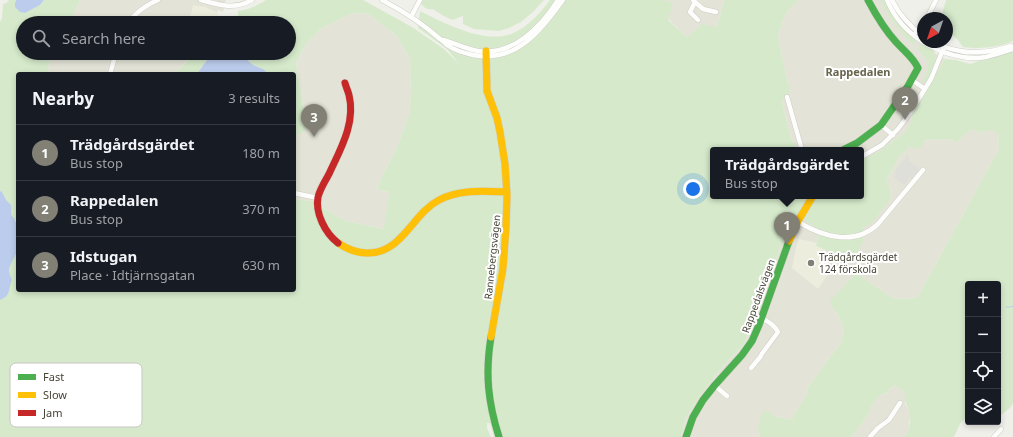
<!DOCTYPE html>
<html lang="en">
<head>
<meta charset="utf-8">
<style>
	body { margin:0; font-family:"Noto Sans",sans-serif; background:#20242c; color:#f1f3f6 }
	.controls { position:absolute; right:12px; bottom:12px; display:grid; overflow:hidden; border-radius:4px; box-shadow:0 2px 6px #0003 }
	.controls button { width:36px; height:36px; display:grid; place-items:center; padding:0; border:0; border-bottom:1px solid #363941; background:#171b24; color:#f1f3f6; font:20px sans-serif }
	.compass { position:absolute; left:917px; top:12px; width:36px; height:36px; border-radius:50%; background:#171b24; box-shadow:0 2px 6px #0003; rotate:220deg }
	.you { position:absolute; left:693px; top:189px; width:14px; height:14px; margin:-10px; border:3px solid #fff; border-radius:50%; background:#1a73e8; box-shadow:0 0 0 6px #1a73e833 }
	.badge { display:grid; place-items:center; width:26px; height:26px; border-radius:50%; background:#828075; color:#fff; font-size:13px; font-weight:700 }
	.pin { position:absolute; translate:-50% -33px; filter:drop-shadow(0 1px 2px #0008) }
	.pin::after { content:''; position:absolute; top:21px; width:14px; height:12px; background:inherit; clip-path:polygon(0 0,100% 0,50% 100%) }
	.popup { position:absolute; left:710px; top:147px; width:154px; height:52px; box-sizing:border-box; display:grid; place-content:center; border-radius:4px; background:#171b24; filter:drop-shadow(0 1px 3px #0005); font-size:13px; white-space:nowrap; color:#9ea1a6 }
	.popup b { font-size:15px; color:#f1f3f6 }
	.popup::after { content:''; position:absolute; left:50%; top:100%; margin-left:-8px; border:8px solid transparent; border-top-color:#171b24 }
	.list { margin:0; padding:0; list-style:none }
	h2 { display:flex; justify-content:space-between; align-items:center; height:52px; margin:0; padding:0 16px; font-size:17px }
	h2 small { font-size:13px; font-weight:400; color:#9ea1a6 }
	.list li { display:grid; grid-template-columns:26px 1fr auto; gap:12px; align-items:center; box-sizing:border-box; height:56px; padding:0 16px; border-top:1px solid #363941 }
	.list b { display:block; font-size:15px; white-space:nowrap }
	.list p { margin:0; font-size:13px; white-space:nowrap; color:#9ea1a6 }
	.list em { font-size:13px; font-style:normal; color:#9ea1a6 }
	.icon { flex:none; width:22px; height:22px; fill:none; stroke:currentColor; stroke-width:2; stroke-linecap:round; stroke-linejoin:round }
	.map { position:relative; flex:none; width:1013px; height:437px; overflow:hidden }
	.search { position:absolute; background:#171b24; box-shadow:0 2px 6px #0003; left:16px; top:16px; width:280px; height:44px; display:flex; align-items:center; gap:10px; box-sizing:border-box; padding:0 14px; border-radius:22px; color:#9ea1a6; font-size:15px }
	.panel { position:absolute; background:#171b24; box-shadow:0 2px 6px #0003; left:16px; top:72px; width:280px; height:220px; border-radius:4px }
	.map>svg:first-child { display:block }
	.residential { fill:#e4e3d7 }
	.education { fill:#ededdd }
	.green { fill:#d6eacb }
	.parking { fill:#dfdfda }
	.water { fill:#bcccec }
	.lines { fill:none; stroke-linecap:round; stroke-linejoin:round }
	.stream { stroke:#bcccec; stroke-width:1 }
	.street-casing { stroke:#cecec7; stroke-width:5.5 }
	.fast-casing { stroke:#d0d0c3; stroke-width:8 }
	.slow-casing { stroke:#d0d0c3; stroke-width:8 }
	.jam-casing { stroke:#d0d0c3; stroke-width:8 }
	.street { stroke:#fdfdfc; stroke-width:4.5 }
	.fast { stroke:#4caf50; stroke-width:7 }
	.slow { stroke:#ffc107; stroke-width:7 }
	.jam { stroke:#c62828; stroke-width:7 }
	.poi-dot { fill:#828075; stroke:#fff; stroke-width:1.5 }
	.labels { text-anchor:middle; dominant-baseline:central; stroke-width:4; stroke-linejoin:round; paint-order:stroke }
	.street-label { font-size:10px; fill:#464436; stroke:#fff }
	.poi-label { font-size:10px; fill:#464436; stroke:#fff; text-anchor:start }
	.neighbourhood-label { font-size:11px; font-weight:bold; fill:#68654e; stroke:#fff }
	.key { fill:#fff; stroke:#c8c7c3; stroke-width:1 }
	.key-label { font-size:11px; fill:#464436 }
</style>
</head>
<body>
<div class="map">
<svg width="1013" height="437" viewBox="0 0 1013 437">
	<rect width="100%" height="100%" fill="#f0f0ea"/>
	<path class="residential" d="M80,0H226L223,12L218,10L213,23H70Z
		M664,0H724L717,27L687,37L668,19Z
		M798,0H883L903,30L929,50L945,59L919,101L911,116L912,118L910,127L904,133L881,150L861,160V150H798L791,138L782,103L783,99L789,86L786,76L778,37L782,22L786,13Z
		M367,13L397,36L410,59L411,94L409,115L397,148L384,172L377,189L389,192L385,229L346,221L311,201L294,199V137L305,131L306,119L296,63L306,44L322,28L350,14Z
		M50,53H194L180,68L176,74H48Z
		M972,129L981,133L986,130H994L998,132L999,149L917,298L894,299L856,273L837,312L844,331L840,344L808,387L807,394L791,420L775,416L768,411L758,428L760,437H681L686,417L698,398L722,367L744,344L763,291L794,215L820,230L816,246L829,251L836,258L863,243V228L873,221L891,198L890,188L886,181L900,155L905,152L910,146L931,139L942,140L952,139L955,143Z
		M894,385L905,392V404L908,408L911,417L909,422L910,428L904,437H852L867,416L872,405L881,394L885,395Z"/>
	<path class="education" d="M193,5L205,7L211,10L217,12L221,23H186L191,14Z
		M799,239L822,244L829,259L828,274L818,289L792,268L796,248Z"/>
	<path class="green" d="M9,0H16L15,2L25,13L40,5L44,0H80L70,23H23V53H50L48,74H18V290H294V199L311,201L346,221L384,229L389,192L377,189L384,172L397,148L409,115L411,94L410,59L397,36L367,13L350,14L322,28L306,44L296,63L306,119L305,131L294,137V74H269L263,69L253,65L240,53H289V23H228L237,18L244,19L238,17V11C248,10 258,5 266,0H363L412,27L444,49L459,64L447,49L418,28L420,11C444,23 484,44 511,34C527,28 540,13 550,0H664L673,3L668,20L687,37L702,24L717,27L724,0H798L786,13L782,22L778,37L786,76L789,86V94L783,99L782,103L791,138L798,150H713V196H861V160L881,150L904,133L909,127L912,118L911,116L919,101L945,59L956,60L970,64L1013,50V403L1010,408L1001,415H998V284H968V417L961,422L954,437H904L910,428C909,422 911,420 910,415C909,405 903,405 905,392L894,385L884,395L881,394L872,405L867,416L852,437H760L758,428L762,412L768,411L775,416L791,420L807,394L808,387L840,344L844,331L837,312L834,310L830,301L856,273L894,299L917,298L999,149L998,133C992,129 988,130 981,133L972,129L955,143L952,139L942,140L931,139L924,141L922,146L916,149L910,146L905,152L900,155L886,181L890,188L891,198L873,222L863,228V243L848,265L836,258L829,251L816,246L820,230L794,215L763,291L744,344L722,367L698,398L686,417L681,437H494L490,423H487V428L491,437H0V22L2,18L3,4L6,3Z
		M423,0H544L534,11L521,22L509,28L499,31L474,29L463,24V16L452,20L442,15L433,9C427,10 424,8 421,3Z
		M880,0H884C891,16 902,30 917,40L913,45C899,31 889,17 880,0Z
		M946,0H1013V41C998,48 979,49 963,47L957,39L947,30V18H941Z
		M921,43L934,51L936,55C935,64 931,79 923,84L922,82C931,67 931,62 918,49V48L919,45L922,46Z
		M186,53L189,54V58L194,53H212L197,74H176L180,68L189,59H186L185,57Z"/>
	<path class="parking" d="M907,156L910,158L908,160L920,170L912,179L910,177L904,185L894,177L896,174L894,172Z"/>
	<path class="water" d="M16,0H44L40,5L25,13L20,12L15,7V3Z
		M212,53H240L253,65L263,69L269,74H197Z
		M0,191L2,192L6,200L11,205C12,210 9,215 14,218C15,222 17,224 18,227C14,233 18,239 18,246C18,254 10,262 9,270C9,274 11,277 12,280C8,288 12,295 0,300Z"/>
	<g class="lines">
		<path class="stream" d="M1006,307H1010L1013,306"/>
		<defs>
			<path id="street" d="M201,0C219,5 235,10 252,0
				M382,0C403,11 422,23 440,39C443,41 445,43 447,45C454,50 464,53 473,55C517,63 539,32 563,0
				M693,0L703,9L716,12
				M887,0C894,17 907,32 923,42
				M892,0C899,15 910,26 923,36
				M695,2L690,12L698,20
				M411,17L420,0
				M927,18L936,0
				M128,23C136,12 146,5 158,0
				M916,32L923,23
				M443,40C455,43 466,49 478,51C513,56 541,27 558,0
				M923,42C941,53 965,61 986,57C995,55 1004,52 1013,49
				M933,42C959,55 983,55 1011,46
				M110,74L116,53
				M912,80L925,89
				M787,97L802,150
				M881,125L893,135
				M861,157L882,145L898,129L910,113L931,79L944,47
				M294,193L318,198
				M800,223C824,237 855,246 878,224L923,170
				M751,368L761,356V355C767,347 772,340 778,332C775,326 768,321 761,318
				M714,385L727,396
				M870,437L878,428L889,420L900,403
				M994,437L1001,429"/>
			<path id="fast" d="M843,150L857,143L881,125L908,86L918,68C913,57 904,51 896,42C884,29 876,15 868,0
				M491,337C485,374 488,402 499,437
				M686,437L693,417L703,400L715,385L742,355L752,341L759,325L789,241"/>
			<path id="slow" d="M486,51L487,91L497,118L500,132L505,164L507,195L506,227L503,268L491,337
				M789,241L798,221L813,196
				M338,243C347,249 356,253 367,253C402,254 412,214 439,200C459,189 484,191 506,192"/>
			<path id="jam" d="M338,243C325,233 315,213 318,197C320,189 325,181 329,174C340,150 356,123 349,95C348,91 346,87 345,83"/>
		</defs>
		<use href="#street" class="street-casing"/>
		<use href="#fast" class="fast-casing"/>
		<use href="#slow" class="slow-casing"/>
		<use href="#jam" class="jam-casing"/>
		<use href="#street" class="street"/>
		<use href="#fast" class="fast"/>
		<use href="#slow" class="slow"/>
		<use href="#jam" class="jam"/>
	</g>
	<circle class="poi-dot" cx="811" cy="263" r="4"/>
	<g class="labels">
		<g class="street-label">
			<text transform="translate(492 257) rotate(-84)">Rannebergsvägen</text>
			<text transform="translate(758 296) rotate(-70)">Rappedalsvägen</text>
		</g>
		<g class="poi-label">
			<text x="819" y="257">Trädgårdsgärdet<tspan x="819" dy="12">124 förskola</tspan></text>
		</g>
		<g class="neighbourhood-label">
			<text x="858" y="71">Rappedalen</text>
		</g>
	</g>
	<rect x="10" y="363" width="132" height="64" rx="6" class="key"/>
	<rect x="18" y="374" width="18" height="6" fill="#4caf50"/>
	<rect x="18" y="392" width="18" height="6" fill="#ffc107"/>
	<rect x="18" y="410" width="18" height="6" fill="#c62828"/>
	<g class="key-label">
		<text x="43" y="381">Fast</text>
		<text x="43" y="399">Slow</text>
		<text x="43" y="417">Jam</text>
	</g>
</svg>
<div class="controls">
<button>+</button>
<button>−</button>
<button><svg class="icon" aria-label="locate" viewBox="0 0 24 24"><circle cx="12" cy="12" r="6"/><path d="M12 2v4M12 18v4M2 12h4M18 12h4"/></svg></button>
<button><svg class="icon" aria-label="layers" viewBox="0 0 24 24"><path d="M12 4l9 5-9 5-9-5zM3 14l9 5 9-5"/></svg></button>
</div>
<svg class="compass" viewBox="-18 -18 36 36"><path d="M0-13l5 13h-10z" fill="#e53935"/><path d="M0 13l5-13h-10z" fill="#9ea1a6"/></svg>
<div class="you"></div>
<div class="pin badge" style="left:787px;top:245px">1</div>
<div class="popup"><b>Trädgårdsgärdet</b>Bus stop</div>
<div class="pin badge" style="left:905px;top:120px">2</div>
<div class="pin badge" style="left:314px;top:137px">3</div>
<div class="search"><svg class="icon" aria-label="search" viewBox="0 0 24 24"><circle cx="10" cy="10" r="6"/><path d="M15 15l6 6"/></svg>Search here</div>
<section class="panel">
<h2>Nearby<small>3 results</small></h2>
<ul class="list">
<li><span class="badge">1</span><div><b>Trädgårdsgärdet</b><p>Bus stop</p></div><em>180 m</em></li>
<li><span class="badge">2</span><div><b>Rappedalen</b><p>Bus stop</p></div><em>370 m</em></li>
<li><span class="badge">3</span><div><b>Idstugan</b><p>Place · Idtjärnsgatan</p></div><em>630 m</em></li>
</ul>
</section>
</div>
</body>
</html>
